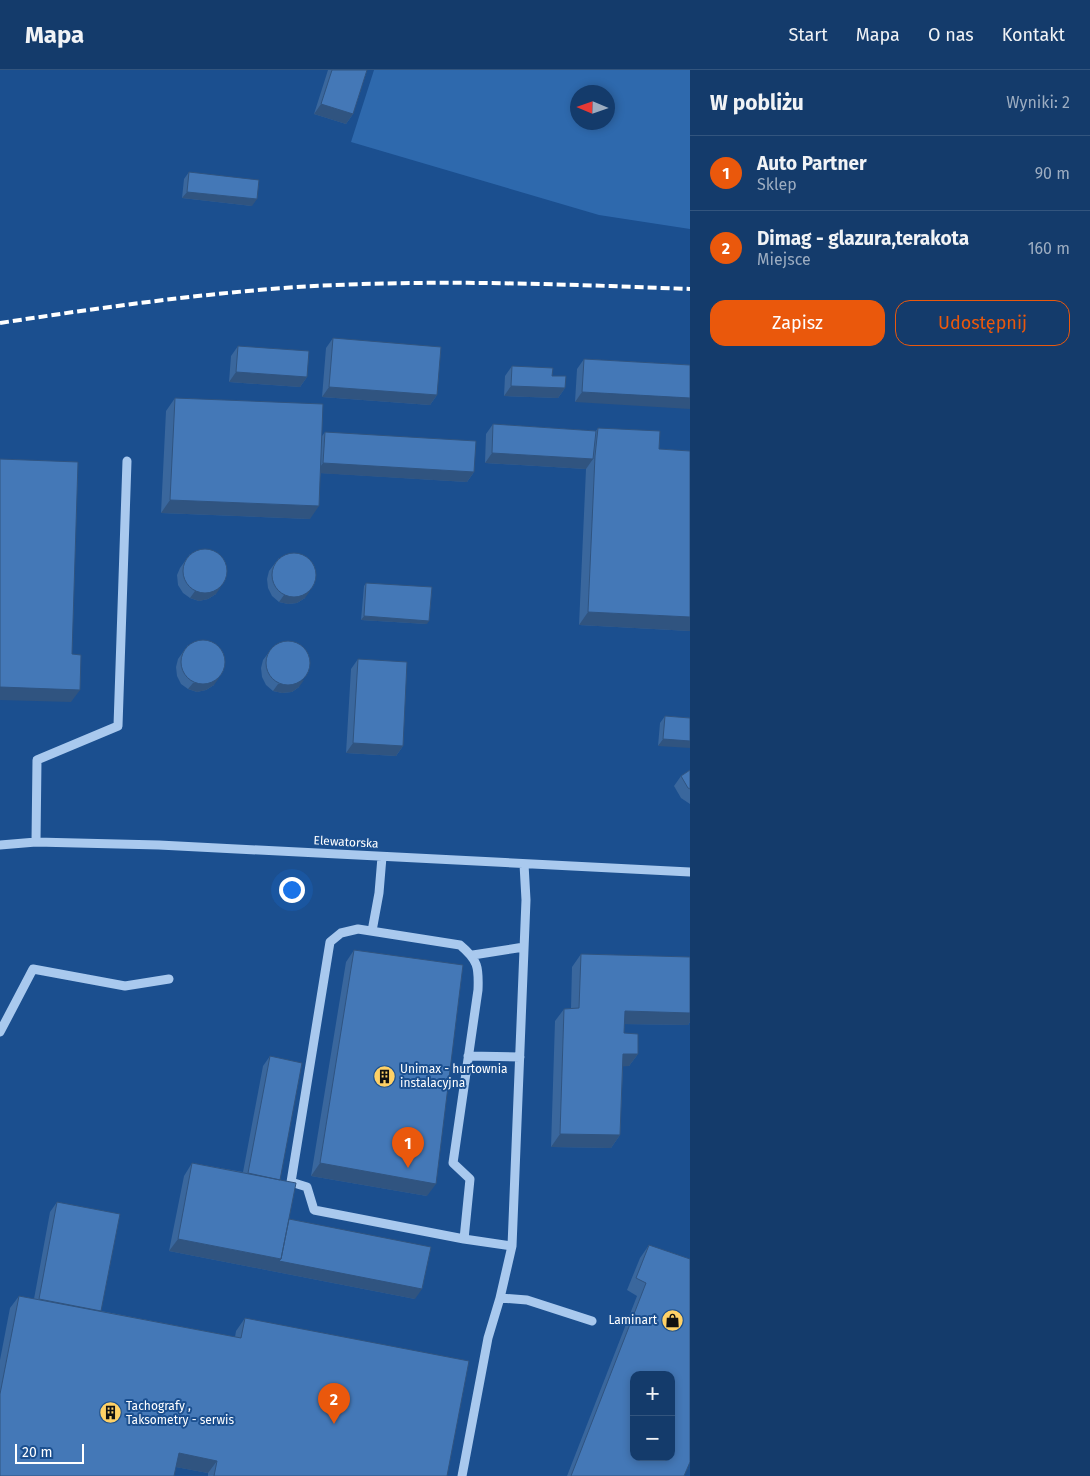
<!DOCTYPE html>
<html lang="pl">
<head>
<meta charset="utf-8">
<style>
	body { margin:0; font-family:"Fira Sans",sans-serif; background:#214673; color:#f1f3f6 }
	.controls { position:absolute; right:15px; bottom:15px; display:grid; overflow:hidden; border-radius:10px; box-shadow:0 2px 8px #0003 }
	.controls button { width:45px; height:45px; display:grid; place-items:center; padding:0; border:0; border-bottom:1px solid #33557e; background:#143b6b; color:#f1f3f6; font:25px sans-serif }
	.compass { position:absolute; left:570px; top:15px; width:45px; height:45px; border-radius:50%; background:#143b6b; box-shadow:0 2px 8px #0003; rotate:272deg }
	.scale { position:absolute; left:15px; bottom:12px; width:69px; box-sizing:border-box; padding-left:5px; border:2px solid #fff; border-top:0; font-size:14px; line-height:18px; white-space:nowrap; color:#fff; -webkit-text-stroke:4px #1b4f8f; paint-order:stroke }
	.you { position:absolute; left:291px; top:819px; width:18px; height:18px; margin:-12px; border:4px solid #fff; border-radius:50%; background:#1a73e8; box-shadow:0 0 0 8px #1a73e833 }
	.badge { display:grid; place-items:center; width:32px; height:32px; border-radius:50%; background:#ea580c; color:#fff; font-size:16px; font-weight:700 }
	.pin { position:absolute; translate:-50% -41px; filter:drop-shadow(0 1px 2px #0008) }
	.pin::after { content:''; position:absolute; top:26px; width:18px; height:15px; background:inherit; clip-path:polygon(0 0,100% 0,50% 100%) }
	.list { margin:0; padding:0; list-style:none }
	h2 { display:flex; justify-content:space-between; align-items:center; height:65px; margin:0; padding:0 20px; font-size:21px }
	h2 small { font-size:16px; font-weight:400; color:#9dadc1 }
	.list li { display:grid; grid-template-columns:32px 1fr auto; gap:15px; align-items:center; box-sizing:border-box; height:75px; padding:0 20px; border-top:1px solid #33557e }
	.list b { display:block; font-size:19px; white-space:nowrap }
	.list p { margin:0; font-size:16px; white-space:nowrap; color:#9dadc1 }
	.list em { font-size:16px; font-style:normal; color:#9dadc1 }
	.actions { display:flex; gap:10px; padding:15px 20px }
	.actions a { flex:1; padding:11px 0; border:1px solid #ea580c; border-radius:15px; text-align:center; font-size:18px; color:#ea580c }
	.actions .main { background:#ea580c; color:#fff }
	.map { position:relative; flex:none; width:690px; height:1406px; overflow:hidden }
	header { display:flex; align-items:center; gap:30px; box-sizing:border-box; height:70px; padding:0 25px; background:#143b6b; border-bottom:1px solid #33557e }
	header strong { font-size:24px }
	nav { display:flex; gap:28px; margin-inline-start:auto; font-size:18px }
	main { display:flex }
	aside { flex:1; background:#143b6b }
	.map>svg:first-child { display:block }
	.green { fill:#2e69ad; fill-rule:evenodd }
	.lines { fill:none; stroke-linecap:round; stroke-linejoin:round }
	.minor { stroke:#a9c9ee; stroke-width:9 }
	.rail { stroke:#fff; stroke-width:4; stroke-dasharray:9 4; stroke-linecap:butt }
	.wall { fill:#3a679d }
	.shaded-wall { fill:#305480 }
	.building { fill:#4478b7; stroke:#305480; fill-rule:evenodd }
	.labels { text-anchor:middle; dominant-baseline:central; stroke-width:4; stroke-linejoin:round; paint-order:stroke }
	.street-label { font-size:12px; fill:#fff; stroke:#1b4f8f }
	.poi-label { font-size:12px; fill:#fff; stroke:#1b4f8f; text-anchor:start }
</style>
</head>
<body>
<header>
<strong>Mapa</strong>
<nav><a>Start</a><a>Mapa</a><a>O nas</a><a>Kontakt</a></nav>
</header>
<main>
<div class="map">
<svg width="690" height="1406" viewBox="0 0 690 1406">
	<rect width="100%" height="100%" fill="#1b4f8f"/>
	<path class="green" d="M374,0H690V159L599,145L351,72ZM578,22H608V52H578Z"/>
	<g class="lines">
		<path class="minor" d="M36,772L37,690L118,656L127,391
			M0,775L36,772L159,775L690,802
			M372,861L379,823L382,787
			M473,885L524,877
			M0,962L33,899L125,916L169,909
			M468,986L520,987
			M464,1169L314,1140L307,1117L291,1112L330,872L341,863L358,859L460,875C478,890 479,897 478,920L453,1093L470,1109L464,1169L512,1176
			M500,1228L527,1230L592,1251
			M462,1406L488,1268L500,1228L512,1176L526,830L524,794"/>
		<path class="rail" d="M0,253C98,238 197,224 297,217C428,209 559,214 690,219"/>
	</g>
	<path class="wall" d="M328,0H367L353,44L346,54L314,44Z
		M189,102L252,136L182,128L184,109Z
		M333,268L437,325L430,335L322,327L326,278Z
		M238,276L307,307L300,317L229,312L231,286Z
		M584,289L690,295L575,332L577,299Z
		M512,296L552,306L565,318L558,328L504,326L505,306Z
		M175,328L322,366L325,362L474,402L467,412L321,403L310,449L161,443L166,341Z
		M493,354L596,361L598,358L659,379L690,381V561L579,555L586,399L485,393L486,364Z
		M190,484L216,524L208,529L199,531L190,528L183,523L178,515L177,505L180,498Z
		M279,488L305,528L297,533L288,534L279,532L272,526L268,518L267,509L269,501Z
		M366,513L427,554L361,550L364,516Z
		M188,575L214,615L206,620L197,622L188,619L181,614L177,606L176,597L178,589Z
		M273,577L299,617L292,622L282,623L273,621L266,615L262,607L261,598L263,590Z
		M358,589L403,676L396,686L346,683L351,599Z
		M665,646L690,648L658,676L660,653Z
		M690,700V734L681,728L674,716L681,706Z
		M354,880L427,1126L311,1106L346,892Z
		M581,884L690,887V952L688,955L624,954V963L638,984L629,996H623L620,1065L611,1078L551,1077L555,951L564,939L571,938L572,897Z
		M270,986L280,1110L289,1149L415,1229L169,1181L184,1106L192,1093L243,1102L263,996Z
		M57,1132L101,1241L235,1267L236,1261L245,1248L447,1406H208V1403L176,1397L0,1406V1290L10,1238L19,1226L34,1229L50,1142Z
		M649,1175L684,1406H567L637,1226L627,1220L640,1188Z"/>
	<path class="shaded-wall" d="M321,34L353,44L346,54L314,44Z
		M187,122L257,129L252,136L182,128Z
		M236,302L307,307L300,317L229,312Z
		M511,316L565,318L558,328L504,326Z
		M329,317L437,325L430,335L322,327Z
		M582,322L690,328V339L575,332Z
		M492,383L593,389L586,399L485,393Z
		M323,393L474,402L467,412L316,403Z
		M170,430L319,436L310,449L161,443Z
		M221,517L216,524L208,529L199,531L190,528L195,521Z
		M310,521L305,528L297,533L288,534L279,532L284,525Z
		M588,542L690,547V561L579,555Z
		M364,546L429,551L427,554L361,550Z
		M219,608L214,615L206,620L197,622L188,619L193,613Z
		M304,610L299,617L292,622L282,623L273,621L278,614Z
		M0,617L80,620L71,632L0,630Z
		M663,669L690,671V678L658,676Z
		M353,673L403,676L396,686L346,683Z
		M625,941L690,943V952L688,955L616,954Z
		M623,984H638L629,996L615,997Z
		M560,1064L620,1065L611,1078L551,1077Z
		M320,1093L436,1114L427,1126L311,1106Z
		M178,1169L281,1189L422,1219L415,1229L169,1181Z
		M179,1383L217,1391L208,1403L170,1396Z"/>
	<path class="building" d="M332,0H367L353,44L321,34Z
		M189,102L259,110L257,129L187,122Z
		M333,268L441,277L437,325L329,317Z
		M238,276L309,281L307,307L236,302Z
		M584,289L690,295V328L582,322Z
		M512,296L553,298L552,306H566L565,318L511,316Z
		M175,328L323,334L319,436L170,430Z
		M493,354L596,361L593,389L492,383Z
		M598,358L660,361L659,379L690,381V547L588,542L595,386Z
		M325,362L476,371L474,402L323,393Z
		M0,389L78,392L72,584L81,585L80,620L0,617Z
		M183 501a22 22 0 1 1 44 0a22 22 0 1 1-44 0Z
		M272 505a22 22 0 1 1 44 0a22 22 0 1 1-44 0Z
		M366,513L432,517L429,551L364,546Z
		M181 592a22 22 0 1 1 44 0a22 22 0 1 1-44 0Z
		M266 593a22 22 0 1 1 44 0a22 22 0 1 1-44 0Z
		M358,589L407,592L403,676L353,673Z
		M665,646L690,648V671L663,669Z
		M690,700V719L688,718L681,706Z
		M354,880L463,895L436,1114L320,1093Z
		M581,884L690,887V943L625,941L624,963L638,964V984H623L620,1065L560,1064L564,939L579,938Z
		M270,986L302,993L280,1110L248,1103Z
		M192,1093L296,1113L281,1189L178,1169Z
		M57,1132L120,1144L101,1241L39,1229Z
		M289,1149L431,1177L422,1219L279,1191L281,1189Z
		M649,1175L690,1189V1392L684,1406H571L646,1213L636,1208ZM634,1305H671V1387H634Z
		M19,1226L241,1268L245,1248L469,1291L447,1406H214L217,1391L179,1383L174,1406H0V1324Z"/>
	<defs>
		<symbol id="building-disc" viewBox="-11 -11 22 22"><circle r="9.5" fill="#ffd166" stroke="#1b4f8f"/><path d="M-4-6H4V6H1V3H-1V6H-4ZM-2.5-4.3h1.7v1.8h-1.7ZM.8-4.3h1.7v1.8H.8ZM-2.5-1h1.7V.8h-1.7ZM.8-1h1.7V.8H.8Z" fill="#111"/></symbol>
		<symbol id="shop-disc" viewBox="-11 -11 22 22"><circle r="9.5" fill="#ffd166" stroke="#1b4f8f"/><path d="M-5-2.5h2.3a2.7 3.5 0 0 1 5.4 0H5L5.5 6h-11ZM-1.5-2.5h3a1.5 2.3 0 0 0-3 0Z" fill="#111"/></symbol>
	</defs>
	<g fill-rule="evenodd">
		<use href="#building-disc" x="372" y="994" width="25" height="25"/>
		<use href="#shop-disc" x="660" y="1238" width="25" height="25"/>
		<use href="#building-disc" x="98" y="1330" width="25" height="25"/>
	</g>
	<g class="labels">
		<g class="street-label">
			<text transform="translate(346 772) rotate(3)">Elewatorska</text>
		</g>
		<g class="poi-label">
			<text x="400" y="999">Unimax - hurtownia<tspan x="400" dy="14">instalacyjna</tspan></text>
			<text x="657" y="1250" text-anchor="end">Laminart</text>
			<text x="126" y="1336">Tachografy ,<tspan x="126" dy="14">Taksometry - serwis</tspan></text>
		</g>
	</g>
</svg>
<div class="controls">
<button>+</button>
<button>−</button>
</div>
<svg class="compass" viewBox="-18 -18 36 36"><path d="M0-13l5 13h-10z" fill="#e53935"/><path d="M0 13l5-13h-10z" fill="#9dadc1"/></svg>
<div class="scale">20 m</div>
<div class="you"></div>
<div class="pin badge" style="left:408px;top:1098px">1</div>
<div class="pin badge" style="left:334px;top:1354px">2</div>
</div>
<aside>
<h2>W pobliżu<small>Wyniki: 2</small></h2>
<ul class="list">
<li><span class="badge">1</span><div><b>Auto Partner</b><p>Sklep</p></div><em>90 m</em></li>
<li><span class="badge">2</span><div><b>Dimag - glazura,terakota</b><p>Miejsce</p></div><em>160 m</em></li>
</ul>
<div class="actions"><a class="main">Zapisz</a><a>Udostępnij</a></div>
</aside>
</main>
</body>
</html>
